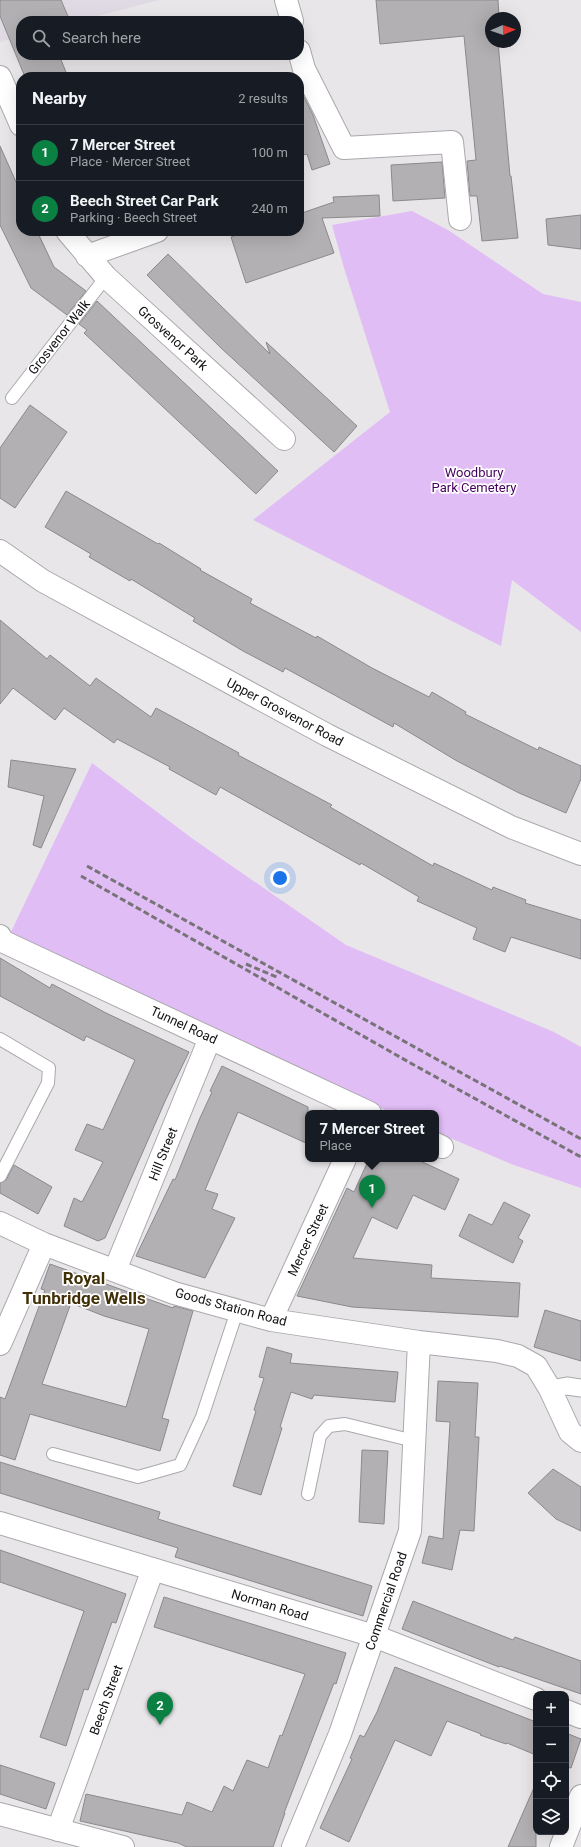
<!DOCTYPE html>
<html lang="en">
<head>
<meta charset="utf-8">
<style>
	body { margin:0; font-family:Roboto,sans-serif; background:#20242c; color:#f1f3f6 }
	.controls { position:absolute; right:12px; bottom:12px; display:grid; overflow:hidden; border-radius:8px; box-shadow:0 4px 16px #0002 }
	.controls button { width:36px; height:36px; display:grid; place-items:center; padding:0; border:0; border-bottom:1px solid #363941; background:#171b24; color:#f1f3f6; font:20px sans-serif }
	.compass { position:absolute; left:485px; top:12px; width:36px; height:36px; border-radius:50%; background:#171b24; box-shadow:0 4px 16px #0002; rotate:88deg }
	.you { position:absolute; left:280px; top:878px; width:14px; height:14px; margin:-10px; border:3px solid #fff; border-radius:50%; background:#1a73e8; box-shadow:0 0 0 6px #1a73e833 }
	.badge { display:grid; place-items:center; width:26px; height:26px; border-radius:50%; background:#0b8043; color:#fff; font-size:13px; font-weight:700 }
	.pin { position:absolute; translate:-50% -33px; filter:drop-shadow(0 1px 2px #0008) }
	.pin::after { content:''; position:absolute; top:21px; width:14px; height:12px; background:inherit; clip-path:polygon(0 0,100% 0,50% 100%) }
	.popup { position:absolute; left:305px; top:1110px; width:134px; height:52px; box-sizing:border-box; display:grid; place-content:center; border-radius:8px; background:#171b24; filter:drop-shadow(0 1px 3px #0005); font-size:13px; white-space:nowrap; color:#9ea1a6 }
	.popup b { font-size:15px; color:#f1f3f6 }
	.popup::after { content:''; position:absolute; left:50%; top:100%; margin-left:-8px; border:8px solid transparent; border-top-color:#171b24 }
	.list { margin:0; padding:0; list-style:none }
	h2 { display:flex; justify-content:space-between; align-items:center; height:52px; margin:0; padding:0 16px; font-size:17px }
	h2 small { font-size:13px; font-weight:400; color:#9ea1a6 }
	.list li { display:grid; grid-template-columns:26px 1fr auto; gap:12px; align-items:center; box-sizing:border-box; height:56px; padding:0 16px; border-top:1px solid #363941 }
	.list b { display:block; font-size:15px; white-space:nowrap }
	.list p { margin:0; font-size:13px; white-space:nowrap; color:#9ea1a6 }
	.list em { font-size:13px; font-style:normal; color:#9ea1a6 }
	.icon { flex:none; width:22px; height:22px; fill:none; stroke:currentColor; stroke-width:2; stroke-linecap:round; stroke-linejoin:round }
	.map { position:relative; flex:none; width:581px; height:1847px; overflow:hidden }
	.search { position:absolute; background:#171b24; box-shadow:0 4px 16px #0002; left:16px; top:16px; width:288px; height:44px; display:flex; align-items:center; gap:10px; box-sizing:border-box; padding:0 14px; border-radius:16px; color:#9ea1a6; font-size:15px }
	.panel { position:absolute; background:#171b24; box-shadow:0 4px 16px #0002; left:16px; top:72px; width:288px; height:164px; border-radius:16px }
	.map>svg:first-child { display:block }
	.built { fill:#e0dae4 }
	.green { fill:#e1bdf5 }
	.building { fill:#b2b0b3; stroke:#8b898d; fill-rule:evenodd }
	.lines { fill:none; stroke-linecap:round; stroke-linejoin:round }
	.service-casing { stroke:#aaa8ac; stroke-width:14 }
	.pedestrian-casing { stroke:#aaa8ac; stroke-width:19 }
	.minor-casing { stroke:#aaa8ac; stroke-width:24 }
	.tertiary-casing { stroke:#aaa8ac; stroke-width:24 }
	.service { stroke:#fff; stroke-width:12 }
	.pedestrian { stroke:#fff; stroke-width:17 }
	.minor { stroke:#fff; stroke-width:22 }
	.tertiary { stroke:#fff; stroke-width:22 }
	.rail { stroke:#767477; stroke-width:3; stroke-dasharray:6 3; stroke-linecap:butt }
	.labels { text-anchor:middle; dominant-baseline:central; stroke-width:3.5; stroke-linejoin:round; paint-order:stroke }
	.street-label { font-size:13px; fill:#121113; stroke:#fff }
	.park-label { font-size:13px; fill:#45005e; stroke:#fff }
	.district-label { font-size:17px; font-weight:bold; fill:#413007; stroke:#fff }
</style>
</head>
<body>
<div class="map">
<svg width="581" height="1847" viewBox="0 0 581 1847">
	<rect width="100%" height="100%" fill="#e9e6ea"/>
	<path class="built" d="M0,0H159L79,21H21V36L0,42Z"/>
	<path class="green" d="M412,211L448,230L543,294L581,302V632L512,580L501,646L253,520L390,412L344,268L332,225Z
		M92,763L193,839L346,945L554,1032L581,1047V1188L511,1164L436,1132V1113H392L9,936Z"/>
	<path class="building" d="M0,0H61L70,21H21V55H59L68,77H25L0,16Z
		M376,0H498L499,18H491V42H498L510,176H511L518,238L482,241L477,196H470L467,161L476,160L464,36L380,44Z
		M299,87L313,115L330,164L312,170L307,154L299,156Z
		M0,146L21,193V231H37L54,267L86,291L67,315L31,288L0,225Z
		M442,162L445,198L393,201L391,165Z
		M379,195L380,216L322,218L334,253L246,283L231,237L248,231H299V214L334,202L333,197Z
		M581,215V249L548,245L546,219Z
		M168,254L270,354L266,342L357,426L334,452L221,348L147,275Z
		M97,301L278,471L256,494L84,333L87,330L79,324Z
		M30,405L67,432L15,508L0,498V448Z
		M66,491L158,544L159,543L201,569L200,570L252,599L250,603L316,638L317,636L372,668L429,697L432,692L466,712L465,714L538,750L539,747L581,766V779L566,813L519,793L457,761L394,723L393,727L285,668L283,672L243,651L193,621L195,618L131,579L130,581L89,557L91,554L45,527Z
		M0,620L47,659L50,655L90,686L96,678L151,717L156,708L182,722L239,753L238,755L332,805L330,807L433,866L434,863L492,890L493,887L526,900L525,903L581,920V959L511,937L505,952L473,939L477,928L417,901L419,897L361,863L360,865L220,787L216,795L169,769L170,767L117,739L114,743L64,708L55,720L13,688L0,704Z
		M11,760L76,769L41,848L33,845L44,796L8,787Z
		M0,958L50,988L52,984L106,1013L189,1052L166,1099L105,1238L98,1241L64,1226L74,1198L82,1202L103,1162L75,1150L87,1124L103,1130L135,1060L86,1036L84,1041L0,996Z
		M222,1066L308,1107V1144L238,1112L205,1190L218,1194L212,1209L235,1218L205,1278L136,1256L173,1179L175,1180L200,1118L212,1092L210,1091Z
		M369,1159H416L459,1179L445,1210L413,1195L397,1229L372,1217L353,1258L432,1265L431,1278L520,1283L518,1317L352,1307L297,1296L347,1188L354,1192Z
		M14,1165L52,1187L38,1214L0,1193V1183L6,1180Z
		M504,1202L530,1215L518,1238L523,1241L513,1263L459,1236L469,1214L492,1225Z
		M50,1264L173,1308L174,1306L193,1311L162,1418L169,1420L160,1451L30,1414L15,1460L0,1455V1397L5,1399L45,1290L41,1289ZM71,1303L104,1316L149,1329L126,1407L42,1384Z
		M545,1310L581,1321V1361L534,1347Z
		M267,1347L292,1354L290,1363L398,1372L395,1402L314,1395L312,1399L291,1392L280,1427L282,1428L261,1495L233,1486L256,1411L254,1410L264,1378L259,1377Z
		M438,1381L478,1383L475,1437H479L474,1531L460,1530L452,1570L422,1563L429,1536L443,1539L450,1422L436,1421Z
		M362,1450L388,1451L384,1524L359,1522Z
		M0,1462L160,1512L158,1519L372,1586L363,1616L175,1557L178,1548L0,1493Z
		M553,1469L581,1487V1531L556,1519L528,1493Z
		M0,1550L126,1594L116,1623L112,1622L88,1690L84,1689L66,1746L40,1737L84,1611L0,1582Z
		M164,1597L346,1653L336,1684L334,1683L284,1813H285L273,1847H187L178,1843L80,1821L86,1794L182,1815L187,1802L212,1812L224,1786L233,1791L247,1760L268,1768L280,1735L282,1736L305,1674L154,1627Z
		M413,1601L513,1640L515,1637L581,1661V1694L500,1666L499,1667L402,1629Z
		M395,1667L536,1722V1755L507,1743L506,1744L480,1735L481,1734L447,1721L431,1756L395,1740L349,1842L320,1828L352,1759L350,1758L360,1735L364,1737L377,1712Z
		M566,1733L581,1739L571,1768L566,1767Z
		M0,1765L55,1783L46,1809L0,1794Z
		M536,1783V1847H508Z"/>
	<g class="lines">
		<defs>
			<path id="service" d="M12,398L106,277
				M0,1039L49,1068L48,1083L0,1176
				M53,1454L138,1477L180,1465L202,1417L237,1311
				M308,1494L320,1436L329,1426L345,1424L414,1441"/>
			<path id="pedestrian" d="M550,1389L567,1386L581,1388"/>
			<path id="minor" d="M286,0L292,21
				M299,51L304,69L344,148L452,142L460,219
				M0,77L21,125
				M67,231L106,277L284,439
				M87,256L157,231
				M0,936L2,941L370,1113
				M436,1144L442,1147
				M0,1223L44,1244L174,1293L271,1320L419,1342L497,1351L518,1356L536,1366L550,1389L570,1432L581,1441
				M115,1270L210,1038
				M271,1320L345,1159
				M0,1344L44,1244
				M0,1523L374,1636L536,1699
				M566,1711L581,1717
				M58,1830L153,1569
				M293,1847L340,1734L410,1531L419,1342
				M561,1847L581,1796"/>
			<path id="tertiary" d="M0,551L43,581L327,735L511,827L581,854
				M0,1814L123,1847"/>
		</defs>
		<use href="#service" class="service-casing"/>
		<use href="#pedestrian" class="pedestrian-casing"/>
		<use href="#minor" class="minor-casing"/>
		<use href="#tertiary" class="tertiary-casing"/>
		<use href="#service" class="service"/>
		<use href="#pedestrian" class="pedestrian"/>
		<use href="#minor" class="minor"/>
		<use href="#tertiary" class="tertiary"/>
		<path class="rail" d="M87,866L581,1139
			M81,876L414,1065L581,1157
			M246,964L279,978"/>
	</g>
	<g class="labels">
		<g class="street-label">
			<text transform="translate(59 337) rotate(-52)">Grosvenor Walk</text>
			<text transform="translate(173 338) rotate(42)">Grosvenor Park</text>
			<text transform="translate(285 712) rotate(28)">Upper Grosvenor Road</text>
			<text transform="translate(184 1025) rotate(25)">Tunnel Road</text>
			<text transform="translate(163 1154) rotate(-68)">Hill Street</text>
			<text transform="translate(308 1240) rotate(-65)">Mercer Street</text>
			<text transform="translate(231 1307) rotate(15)">Goods Station Road</text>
			<text transform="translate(386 1601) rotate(-71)">Commercial Road</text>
			<text transform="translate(270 1605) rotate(17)">Norman Road</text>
			<text transform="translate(106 1700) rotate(-70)">Beech Street</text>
		</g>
		<g class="park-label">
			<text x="474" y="472">Woodbury<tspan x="474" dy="15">Park Cemetery</tspan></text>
		</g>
		<g class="district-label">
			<text x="84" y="1278">Royal<tspan x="84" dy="20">Tunbridge Wells</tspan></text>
		</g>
	</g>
</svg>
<div class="controls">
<button>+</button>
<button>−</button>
<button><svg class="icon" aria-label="locate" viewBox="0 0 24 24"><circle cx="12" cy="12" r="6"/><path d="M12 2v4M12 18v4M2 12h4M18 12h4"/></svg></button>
<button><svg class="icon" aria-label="layers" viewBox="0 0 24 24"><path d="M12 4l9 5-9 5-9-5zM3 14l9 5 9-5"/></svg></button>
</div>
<svg class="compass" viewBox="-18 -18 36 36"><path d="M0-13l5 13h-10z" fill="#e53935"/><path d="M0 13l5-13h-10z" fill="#9ea1a6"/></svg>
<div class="you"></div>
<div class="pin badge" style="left:372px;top:1208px">1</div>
<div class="popup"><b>7 Mercer Street</b>Place</div>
<div class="pin badge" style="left:160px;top:1725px">2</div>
<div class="search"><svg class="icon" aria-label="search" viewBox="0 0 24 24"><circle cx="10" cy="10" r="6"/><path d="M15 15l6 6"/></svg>Search here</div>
<section class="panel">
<h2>Nearby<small>2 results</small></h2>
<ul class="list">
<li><span class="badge">1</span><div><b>7 Mercer Street</b><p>Place · Mercer Street</p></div><em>100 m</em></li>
<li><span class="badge">2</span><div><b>Beech Street Car Park</b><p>Parking · Beech Street</p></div><em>240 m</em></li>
</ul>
</section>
</div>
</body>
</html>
